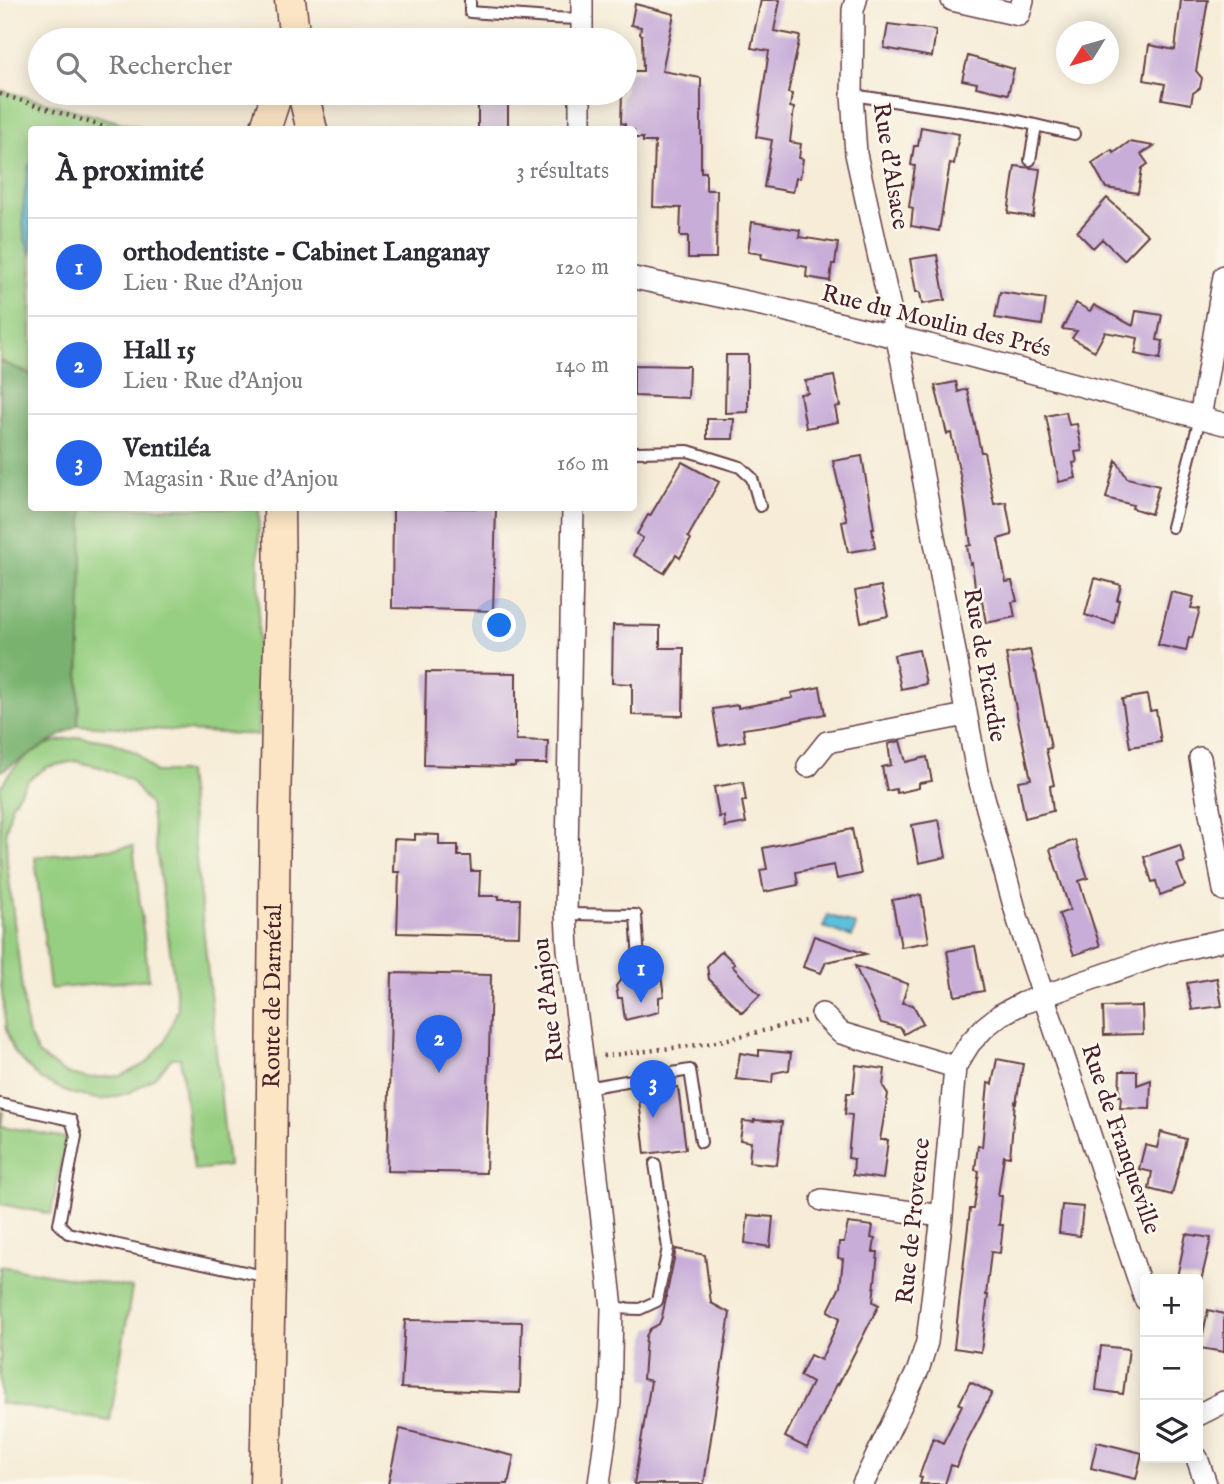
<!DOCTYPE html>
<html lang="fr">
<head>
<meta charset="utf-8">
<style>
	body { margin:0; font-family:"IM FELL English",serif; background:#f7f7f7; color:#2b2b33 }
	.controls { position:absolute; right:21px; bottom:21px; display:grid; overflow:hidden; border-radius:7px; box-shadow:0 4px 18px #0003 }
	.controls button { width:63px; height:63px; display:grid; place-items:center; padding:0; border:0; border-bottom:2px solid #e1e1e2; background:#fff; color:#2b2b33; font:35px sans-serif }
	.compass { position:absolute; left:1056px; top:21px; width:63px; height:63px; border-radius:50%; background:#fff; box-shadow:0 4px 18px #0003; rotate:233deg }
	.you { position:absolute; left:500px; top:626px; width:24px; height:24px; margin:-18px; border:5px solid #fff; border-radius:50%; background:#1a73e8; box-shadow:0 0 0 10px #1a73e833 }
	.badge { display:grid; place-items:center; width:46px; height:46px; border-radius:50%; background:#2563eb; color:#fff; font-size:23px; font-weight:700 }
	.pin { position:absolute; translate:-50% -58px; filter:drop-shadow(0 2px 4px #0008) }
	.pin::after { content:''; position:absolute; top:37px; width:24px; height:21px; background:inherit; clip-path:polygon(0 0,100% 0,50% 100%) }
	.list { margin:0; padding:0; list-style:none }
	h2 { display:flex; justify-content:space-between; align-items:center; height:91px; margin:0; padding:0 28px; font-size:30px }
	h2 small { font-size:23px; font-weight:400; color:#7c7c81 }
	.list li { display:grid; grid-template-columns:46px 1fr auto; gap:21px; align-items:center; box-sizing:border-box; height:98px; padding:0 28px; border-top:2px solid #e1e1e2 }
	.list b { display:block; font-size:26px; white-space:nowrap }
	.list p { margin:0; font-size:23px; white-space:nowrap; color:#7c7c81 }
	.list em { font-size:23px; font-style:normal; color:#7c7c81 }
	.icon { flex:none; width:38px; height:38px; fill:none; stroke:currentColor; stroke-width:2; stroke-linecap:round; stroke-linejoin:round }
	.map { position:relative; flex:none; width:1224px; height:1484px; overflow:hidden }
	.search { position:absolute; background:#fff; box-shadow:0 4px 18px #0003; left:28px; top:28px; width:609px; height:77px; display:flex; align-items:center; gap:18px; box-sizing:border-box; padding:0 24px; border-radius:38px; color:#7c7c81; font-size:26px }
	.panel { position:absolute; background:#fff; box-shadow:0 4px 18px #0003; left:28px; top:126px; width:609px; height:385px; border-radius:7px }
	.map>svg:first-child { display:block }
	.green { fill:#97cf82; stroke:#707756; stroke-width:2; fill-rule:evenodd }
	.forest { fill:#79b270; stroke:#62684e; stroke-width:2 }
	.water { fill:#5cc0da; stroke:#537082; stroke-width:2 }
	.building { fill:#c8add8 }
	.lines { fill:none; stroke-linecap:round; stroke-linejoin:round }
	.service-casing { stroke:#643e45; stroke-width:14 }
	.minor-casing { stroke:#643e45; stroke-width:24 }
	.secondary-casing { stroke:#643e45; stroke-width:33 }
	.path { stroke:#643e45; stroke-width:4.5; stroke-dasharray:2 5; stroke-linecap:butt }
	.service { stroke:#fff; stroke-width:10 }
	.minor { stroke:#fff; stroke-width:21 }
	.secondary { stroke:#fce5c4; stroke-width:30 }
	.labels { text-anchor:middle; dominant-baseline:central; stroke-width:5; stroke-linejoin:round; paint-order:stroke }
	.street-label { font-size:24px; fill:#4a1f2b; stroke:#fbf7ec }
</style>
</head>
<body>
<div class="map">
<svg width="1224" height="1484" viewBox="0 0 1224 1484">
	<rect width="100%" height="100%" fill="#fbf7ec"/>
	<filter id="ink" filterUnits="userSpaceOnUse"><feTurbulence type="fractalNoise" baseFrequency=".0143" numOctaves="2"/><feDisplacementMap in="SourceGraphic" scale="14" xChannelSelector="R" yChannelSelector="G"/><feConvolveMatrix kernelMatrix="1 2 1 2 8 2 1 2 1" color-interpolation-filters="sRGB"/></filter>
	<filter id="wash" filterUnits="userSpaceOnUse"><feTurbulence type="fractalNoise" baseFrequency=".00686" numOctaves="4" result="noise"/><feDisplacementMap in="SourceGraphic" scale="28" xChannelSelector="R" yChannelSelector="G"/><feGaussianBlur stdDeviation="1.57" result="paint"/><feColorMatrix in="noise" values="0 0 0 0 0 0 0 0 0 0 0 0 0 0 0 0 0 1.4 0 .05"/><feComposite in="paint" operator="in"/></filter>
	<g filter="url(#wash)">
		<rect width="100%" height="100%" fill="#f6ecd7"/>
		<path class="green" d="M0,90L144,129L32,130L31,375L0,361Z
			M83,508H259L258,735L78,725Z
			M80,737L112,742L137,753L155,772H187L228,1166L194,1170L180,1058H172L155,1077L131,1092L102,1100L69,1093L40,1079L14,1052L6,1030L0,974V788C11,768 29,750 51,743C60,740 70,739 80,737ZM75,761L103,768L130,780L150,805L178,1008L165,1041L147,1063L121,1076L87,1078L65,1073L38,1054L27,1031L7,862L6,831L12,804L27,781L47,767Z
			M133,846L149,979L50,989L35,857Z
			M0,1111L3,1112L1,1126L66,1138L51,1214L0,1204Z
			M0,1266L132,1288L110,1421L0,1403Z"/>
		<path class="forest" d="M0,361L31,375L32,508H83L78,725L0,772Z"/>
		<path class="water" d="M31,164V255C17,228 25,193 29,165Z
			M828,915L856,925L852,937L823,927Z"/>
		<g id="blocks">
			<path class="building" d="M761,0H780L774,31L800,36L788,93L792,94L790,107L794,108L790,142L801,144L799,158L803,159L800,178H796L793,192L764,187L772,140L756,137L769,51L751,48Z
				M1181,0H1208L1196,71L1202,78L1200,88L1193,93L1191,104L1162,99L1165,84L1144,80L1149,45L1175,50Z
				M635,4L674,14L662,71L701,78V172H706V190H717L716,258H688V236H680L681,208L653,207L655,142H643V138H634V130H625V124L621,123L622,93H625V77L631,71H643L642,35L640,34L641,27L631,25Z
				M888,24L936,30L932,57L884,48Z
				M968,56L1014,69L1008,94L976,87L977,83L962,80Z
				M478,93H508V130H478Z
				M921,127L959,134L954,164L950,163L939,231L911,226L913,208L909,207L915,166L911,165L914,146H918Z
				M1129,142L1154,146L1141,154L1148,164L1142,168L1138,193L1106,188L1092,163L1112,150L1114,153Z
				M1015,166L1040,169L1033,217L1008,213Z
				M1107,198L1148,235L1124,260L1102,239L1093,248L1077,232Z
				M752,222L800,230L799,237L838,243L835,264H832L830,281L806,277L807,267L761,258L762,254L748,252Z
				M937,255L945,300L922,304L920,292H916L910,259Z
				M1000,292L1046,299L1042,325L995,318Z
				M1076,303L1090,311L1094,305L1133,326L1136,311L1162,315L1157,340L1163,341L1160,359L1135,354L1138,338L1105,332L1095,351L1072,338L1077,331L1062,329Z
				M726,355H748V412L725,413Z
				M634,365L689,366L688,398L634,396Z
				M834,376L840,406L835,407L838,422L806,428L800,394L808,393L805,381Z
				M956,382L958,392L967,389L981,452H984L994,504L1006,502L1012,535L998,539L1006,582L1012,581L1017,601L1012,602L1015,617L986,623L982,601L977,602L972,563L970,564L967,546L971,545L961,479L951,433L947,434L935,386Z
				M1066,412L1069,425L1077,424L1082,451L1075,452L1077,462L1073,463L1076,478L1059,482L1046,416Z
				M707,419H734L733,439H707Z
				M862,456L874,528H872L875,548L848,552L842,522L847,521L833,461Z
				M1116,460L1127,478L1159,486L1151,514L1132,508L1133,505L1106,498Z
				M682,462L719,482L688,537L691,539L680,558L676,555L664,573L633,555L643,538L637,534L648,515L650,516Z
				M393,508H496L493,611L392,608Z
				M1095,578L1121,585L1117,600H1119L1114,623L1085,615Z
				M881,586L888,616L861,622L855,591Z
				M1171,592L1194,597L1191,608L1200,609L1192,638L1189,637L1186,651L1158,645Z
				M613,625L660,626V648H684L683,716L632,715V684L612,683Z
				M919,650L926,684L901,689L894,655Z
				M1030,650L1035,672H1036L1051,748L1046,749L1054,785L1050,786L1053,811L1025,818L1018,781L1031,779L1018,720L1006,654Z
				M426,672L516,673V740L548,741L547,764H515V767L424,765Z
				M820,687L825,714L778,724L743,729L745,741L719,745L713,709L738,705V708L793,698L791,693Z
				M1147,695L1150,711L1156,710L1161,742L1130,747L1122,699Z
				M900,741L906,762L927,757L932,781L919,783V788L897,793L896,789L887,791L882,767L891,765L888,744Z
				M743,782L746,801H742L746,823L725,827L724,816L719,817L714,787Z
				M939,820L946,857L919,863L912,825Z
				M852,829L861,874L837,879L834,865L796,872L798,885L764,892L760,870L767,869L763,848Z
				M415,834L439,835V845H458V856H470L471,871H480L479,896H499V899H520L519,936L397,933L399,872H393L394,839L415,840Z
				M1075,840L1088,878L1079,881L1100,946L1074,955L1059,914L1070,910L1050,849Z
				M1180,845L1185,862L1177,864L1185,886L1160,895L1156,881L1152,882L1144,857Z
				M921,895L929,942L901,947L892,900Z
				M814,936L866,954L826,962L821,973L803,967Z
				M975,946L984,991L955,996L947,951Z
				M722,951L735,964L732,966L760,995L742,1013L709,979L707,966Z
				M855,966L908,984L902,1003L913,1005L923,1023L904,1034L901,1028L881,1023Z
				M392,973L491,975L486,1173L387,1171Z
				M658,973V975H661L664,996L659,997V1012L625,1020L622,998H618L616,986L622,978Z
				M1217,978L1222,1006L1192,1010L1187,983Z
				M1142,1006L1143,1034L1104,1035L1103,1007Z
				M759,1050L791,1053L789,1070L773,1073L772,1083L736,1079L740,1053L759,1056Z
				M997,1059L1023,1064L1016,1103L1015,1102L1010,1157L1004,1156L998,1196H1002L999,1225H1003L1000,1253L991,1252L986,1295H988L981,1352L954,1348L970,1209H974L979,1171L975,1170L978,1145L982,1147L988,1083L992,1084Z
				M856,1065L885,1069L883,1086L888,1094L880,1140H888L883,1179L853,1175L854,1159L848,1158L852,1115L845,1114L847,1093H853Z
				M1120,1071H1137V1085L1151,1080L1150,1109L1120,1108L1121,1096H1119Z
				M678,1087L686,1149L645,1154L638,1090Z
				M754,1120L782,1122L777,1165L749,1162L751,1142L740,1140L743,1121L754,1122Z
				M1161,1132L1186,1139L1172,1195L1149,1189L1152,1172L1139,1169L1145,1145L1157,1148Z
				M1062,1205L1083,1207L1080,1236L1059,1233Z
				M748,1215L773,1217L770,1247L745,1243Z
				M848,1223L873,1226L871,1238L875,1239L873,1252H878L873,1302L879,1305L838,1385L837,1384L807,1448L785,1437L812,1383L800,1376L810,1355L821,1360L840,1318L828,1311L840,1287L843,1259L838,1258L839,1242H844Z
				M1186,1234L1211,1238L1201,1281H1198V1279L1177,1277Z
				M676,1249L705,1255L711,1303L730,1313L704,1484H634L651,1381L643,1379L646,1336L650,1329L659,1324L662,1317Z
				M1208,1310L1224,1314V1352L1200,1348Z
				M405,1320L522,1322L520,1393L401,1388Z
				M1101,1346L1129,1349L1123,1394L1096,1390Z
				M970,1382L992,1393L966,1443L957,1467L951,1465L945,1484H920L922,1478L919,1477L933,1438L943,1443L962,1405L959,1404Z
				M400,1429L514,1456L508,1484H388Z
				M1097,1442L1142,1453L1136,1479L1091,1468Z"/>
		</g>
	</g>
	<g filter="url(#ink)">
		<use href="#blocks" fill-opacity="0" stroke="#643e45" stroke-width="2"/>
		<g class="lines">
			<defs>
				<path id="service" d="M470,0V12L550,18L582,19
					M852,95L1001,117L1074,134
					M1030,160L1036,126
					M634,452L688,451L740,467L752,478L760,506
					M1172,527L1200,418
					M566,914L636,915L639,961
					M586,1088L690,1070L701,1142
					M0,1104L71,1120L76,1136L59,1224L68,1233L114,1244L268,1277
					M612,1308L640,1309L657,1301L668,1248L655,1164"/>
				<path id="minor" d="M856,0L853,10L852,95L856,154L902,362L977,772L1018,920L1145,1299
					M952,0L1019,15L1023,0
					M582,40V0
					M580,130V93
					M634,278L771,307L929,345L1224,424
					M1200,418L1224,276
					M573,508L566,914L568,949L590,1115L612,1308L610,1402L599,1484
					M1200,758L1224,890
					M808,766L827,742L966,715
					M822,1014L841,1033L955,1067
					M822,1200L942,1216
					M1198,1415L1224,1402
					M1197,1458L1206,1484
					M863,1484L918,1370L927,1342L942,1216L955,1067L970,1043L985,1027L1000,1015L1023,1003L1166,953L1224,940"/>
				<g id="secondary">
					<path d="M290,0L295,40"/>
					<path d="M303,93L312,130"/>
					<path d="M265,130L277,93"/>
					<path id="s1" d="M265,1484L270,1278L275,808L280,593L279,508"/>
				</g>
			</defs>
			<use href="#service" class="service-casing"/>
			<use href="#minor" class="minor-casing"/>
			<use href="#secondary" class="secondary-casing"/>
			<path class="path" d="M0,94L114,130
				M603,1056L707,1044L805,1021"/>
			<use href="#service" class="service"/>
			<use href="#minor" class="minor"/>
			<use href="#secondary" class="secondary"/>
		</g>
	</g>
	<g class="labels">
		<g class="street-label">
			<text transform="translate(890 166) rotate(81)">Rue d'Alsace</text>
			<text transform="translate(936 322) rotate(14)">Rue du Moulin des Prés</text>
			<text transform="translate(984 665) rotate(80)">Rue de Picardie</text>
			<text stroke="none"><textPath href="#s1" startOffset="488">Route de Darnétal</textPath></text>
			<text transform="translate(549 1000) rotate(-97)">Rue d'Anjou</text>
			<text transform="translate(1120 1139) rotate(71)">Rue de Franqueville</text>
			<text transform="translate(914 1221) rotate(-84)">Rue de Provence</text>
		</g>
	</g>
</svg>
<div class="controls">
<button>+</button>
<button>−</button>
<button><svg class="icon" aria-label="layers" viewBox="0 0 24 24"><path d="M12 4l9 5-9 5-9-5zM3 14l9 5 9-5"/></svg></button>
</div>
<svg class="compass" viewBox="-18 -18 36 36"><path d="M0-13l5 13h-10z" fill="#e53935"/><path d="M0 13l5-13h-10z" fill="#7c7c81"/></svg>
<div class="you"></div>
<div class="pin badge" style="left:641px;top:1003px">1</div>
<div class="pin badge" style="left:439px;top:1073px">2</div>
<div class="pin badge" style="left:653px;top:1118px">3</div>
<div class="search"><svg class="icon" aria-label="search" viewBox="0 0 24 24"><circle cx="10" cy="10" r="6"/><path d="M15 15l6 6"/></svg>Rechercher</div>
<section class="panel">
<h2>À proximité<small>3 résultats</small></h2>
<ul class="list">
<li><span class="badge">1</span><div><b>orthodentiste - Cabinet Langanay</b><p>Lieu · Rue d'Anjou</p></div><em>120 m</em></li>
<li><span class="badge">2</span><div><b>Hall 15</b><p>Lieu · Rue d'Anjou</p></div><em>140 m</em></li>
<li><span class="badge">3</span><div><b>Ventiléa</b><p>Magasin · Rue d'Anjou</p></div><em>160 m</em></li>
</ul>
</section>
</div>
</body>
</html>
